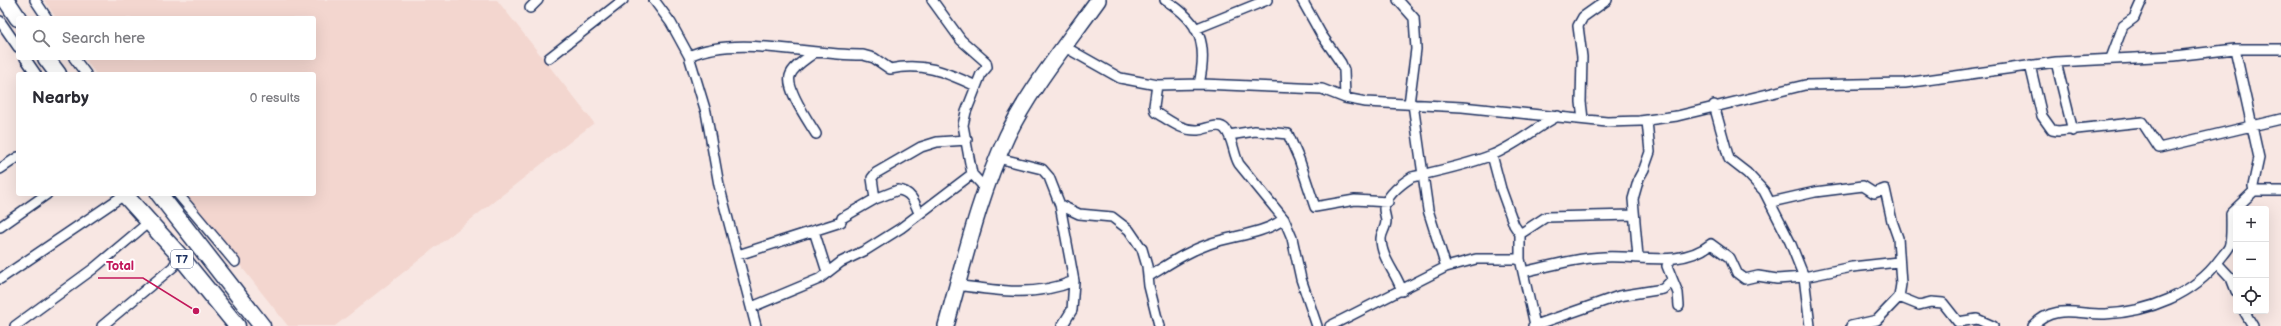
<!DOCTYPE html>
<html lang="en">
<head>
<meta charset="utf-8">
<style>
	body { margin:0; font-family:"Balsamiq Sans",sans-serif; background:#f2f2f3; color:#2b2b33 }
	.controls { position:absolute; right:12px; bottom:12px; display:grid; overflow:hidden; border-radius:4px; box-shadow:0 4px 16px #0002 }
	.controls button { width:36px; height:36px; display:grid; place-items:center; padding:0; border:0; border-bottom:1px solid #e1e1e2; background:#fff; color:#2b2b33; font:20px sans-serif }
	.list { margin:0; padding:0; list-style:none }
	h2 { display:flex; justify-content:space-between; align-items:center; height:52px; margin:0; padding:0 16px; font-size:17px }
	h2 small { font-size:13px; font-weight:400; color:#7c7c81 }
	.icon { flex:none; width:22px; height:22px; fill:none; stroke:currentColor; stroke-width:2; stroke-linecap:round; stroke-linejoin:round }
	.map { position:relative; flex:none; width:2281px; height:326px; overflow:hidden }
	.search { position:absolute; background:#fff; box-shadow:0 4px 16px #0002; left:16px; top:16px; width:300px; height:44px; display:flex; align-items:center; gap:10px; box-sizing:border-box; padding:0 14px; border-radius:4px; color:#7c7c81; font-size:15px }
	.panel { position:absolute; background:#fff; box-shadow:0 4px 16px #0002; left:16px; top:72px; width:300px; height:124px; border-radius:4px }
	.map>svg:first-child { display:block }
	.built { fill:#f3d6cf }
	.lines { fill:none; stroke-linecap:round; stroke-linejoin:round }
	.minor-casing { stroke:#1b2f5e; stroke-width:12 }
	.primary-casing { stroke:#1b2f5e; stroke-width:18 }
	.trunk-casing { stroke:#1b2f5e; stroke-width:19 }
	.minor { stroke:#fff; stroke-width:9 }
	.primary { stroke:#fff; stroke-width:15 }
	.trunk { stroke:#fff; stroke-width:16 }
	.labels { text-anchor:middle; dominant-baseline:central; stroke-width:4; stroke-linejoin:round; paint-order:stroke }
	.shield { fill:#fff; stroke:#5f6d8e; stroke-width:1 }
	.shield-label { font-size:11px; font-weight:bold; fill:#1b2f5e }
	.leader { fill:none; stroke:#c2185b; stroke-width:1.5 }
	.callout-dot { fill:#c2185b; stroke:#fff; stroke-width:1.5 }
	.callout-label { font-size:13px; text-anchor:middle; font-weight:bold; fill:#c2185b; stroke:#fff; stroke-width:4; stroke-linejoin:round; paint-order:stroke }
</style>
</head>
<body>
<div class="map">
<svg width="2281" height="326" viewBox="0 0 2281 326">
	<rect width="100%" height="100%" fill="#f8e7e3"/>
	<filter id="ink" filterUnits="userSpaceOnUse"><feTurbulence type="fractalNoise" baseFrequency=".025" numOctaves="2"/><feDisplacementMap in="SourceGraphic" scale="8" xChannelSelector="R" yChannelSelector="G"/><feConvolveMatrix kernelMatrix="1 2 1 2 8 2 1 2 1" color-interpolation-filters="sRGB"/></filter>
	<g filter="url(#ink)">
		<path class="built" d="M44,0H497L594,123L335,326H288L184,194H314V74H96L84,58H314V18H56Z"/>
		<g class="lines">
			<defs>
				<path id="minor" d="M35,0L47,18
					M654,0L671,23L689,56L706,112L719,185L756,326
					M932,0L961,40L986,62L987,67L981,74L966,112L963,125L972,174L985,188
					M1165,0C1201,22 1208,44 1199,84
					M1302,0L1321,34L1341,63L1344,70L1345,98
					M1398,0L1414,18L1416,49L1409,104
					M530,8L538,0
					M0,21L18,47
					M1195,29L1267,0
					M1065,47L1120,78L1157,85L1202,84L1322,89L1345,98L1366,102L1462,107L1607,122L1640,121L1677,116L1805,85L1905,83L2056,62L2174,56L2235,49H2281
					M815,52C808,58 793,66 790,76C786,90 809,122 816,134
					M689,56C736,34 811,56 863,55L874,58L890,69C924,62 945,72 976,86
					M25,58L36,74
					M74,58L86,74
					M549,58L623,0
					M2111,58L2123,26L2134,18L2142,0
					M2056,62L2073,131
					M2030,65L2042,116L2052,130L2058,131L2142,122L2159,148L2281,119
					M1157,85L1154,106L1155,112C1169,120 1181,131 1198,130C1207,129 1219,122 1225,129C1233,137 1233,154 1239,164L1284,219L1292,238L1301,279L1317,326
					M1413,104L1428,210L1446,267
					M1714,105L1729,159L1747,173L1764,191L1790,242L1804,277L1810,326
					M1583,119L1581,102L1582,57L1578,26L1583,17L1607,0
					M1229,135L1255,131L1288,134L1299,159L1315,207L1355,200L1388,202
					M1492,155L1501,189L1514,225L1520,234V259L1535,325
					M998,158L1042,169L1049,177L1060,205L1074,281L1072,310L1062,326
					M0,169L18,157
					M2254,191H2281
					M178,194L235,262
					M875,199L872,178L876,173L921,147L937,142L967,140
					M1771,202L1815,192L1863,186L1874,193L1885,189L1892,221L1898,238L1901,284L1899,297L1877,320L1851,326
					M1060,205L1079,214L1112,217L1129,230L1142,249L1147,266L1149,286L1159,326
					M0,227L47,194
					M814,231L827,272
					M1520,234L1546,217L1634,215
					M738,255L841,222L842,218L875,199L898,190C911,191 915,203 919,213
					M1638,257L1633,199L1639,178L1644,169L1650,152L1647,121
					M1671,259L1667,266L1678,293L1679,306
					M2217,263L2231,278L2236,291
					M1523,272C1549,266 1577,258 1604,257C1639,255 1681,268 1711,244L1730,258L1737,273L1745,279L1758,276L1777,279L1804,277L1852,267L1898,262
					M1149,276C1169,264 1186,252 1209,244C1234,235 1261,235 1284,219
					M0,279L124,195
					M957,285C997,291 1036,297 1074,281
					M1402,291C1397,274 1381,258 1381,239C1381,233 1386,228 1386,221C1386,217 1384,213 1384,209C1386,195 1401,184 1412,177C1438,171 1467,165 1492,155C1516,145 1535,128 1558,116
					M1899,297L1919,305L1931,302L1943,303L1958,322L1977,319L1993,326
					M752,307L819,279L841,262L866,250L901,228L972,174
					M2244,311L2253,326
					M15,326L93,269L149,222
					M102,326L173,267L180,256
					M1330,326L1446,267L1476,259H1520
					M1533,326L1619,296L1663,289L1672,280
					M2033,326C2054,303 2079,315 2105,314C2148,312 2194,295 2220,259C2223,255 2227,251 2229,247C2232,240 2231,221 2231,213L2254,191L2253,186L2259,158L2235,49"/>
				<path id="primary" d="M946,326C964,262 979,196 1007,136C1029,90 1068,42 1098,0"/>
				<path id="trunk" d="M6,0L18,18
					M46,58L58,74
					M124,194L180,256L237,326
					M159,194L262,326"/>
			</defs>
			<use href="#minor" class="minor-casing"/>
			<use href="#primary" class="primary-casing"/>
			<use href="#trunk" class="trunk-casing"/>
			<use href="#minor" class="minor"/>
			<use href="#primary" class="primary"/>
			<use href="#trunk" class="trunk"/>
		</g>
	</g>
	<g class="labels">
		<rect class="shield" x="171" y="250" width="22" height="18" rx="3"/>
		<g class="shield-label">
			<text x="182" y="259">T7</text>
		</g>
	</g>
	<path class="leader" d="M196 311L143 278H98"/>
	<circle class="callout-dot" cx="196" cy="311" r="4"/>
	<g class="callout-label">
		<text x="120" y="270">Total</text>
	</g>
</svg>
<div class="controls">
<button>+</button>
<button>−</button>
<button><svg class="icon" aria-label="locate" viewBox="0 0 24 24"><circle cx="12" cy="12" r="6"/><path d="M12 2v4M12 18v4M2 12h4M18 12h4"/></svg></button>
</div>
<div class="search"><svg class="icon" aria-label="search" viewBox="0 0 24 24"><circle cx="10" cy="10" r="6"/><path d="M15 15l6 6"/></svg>Search here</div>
<section class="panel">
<h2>Nearby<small>0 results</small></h2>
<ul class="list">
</ul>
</section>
</div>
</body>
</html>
